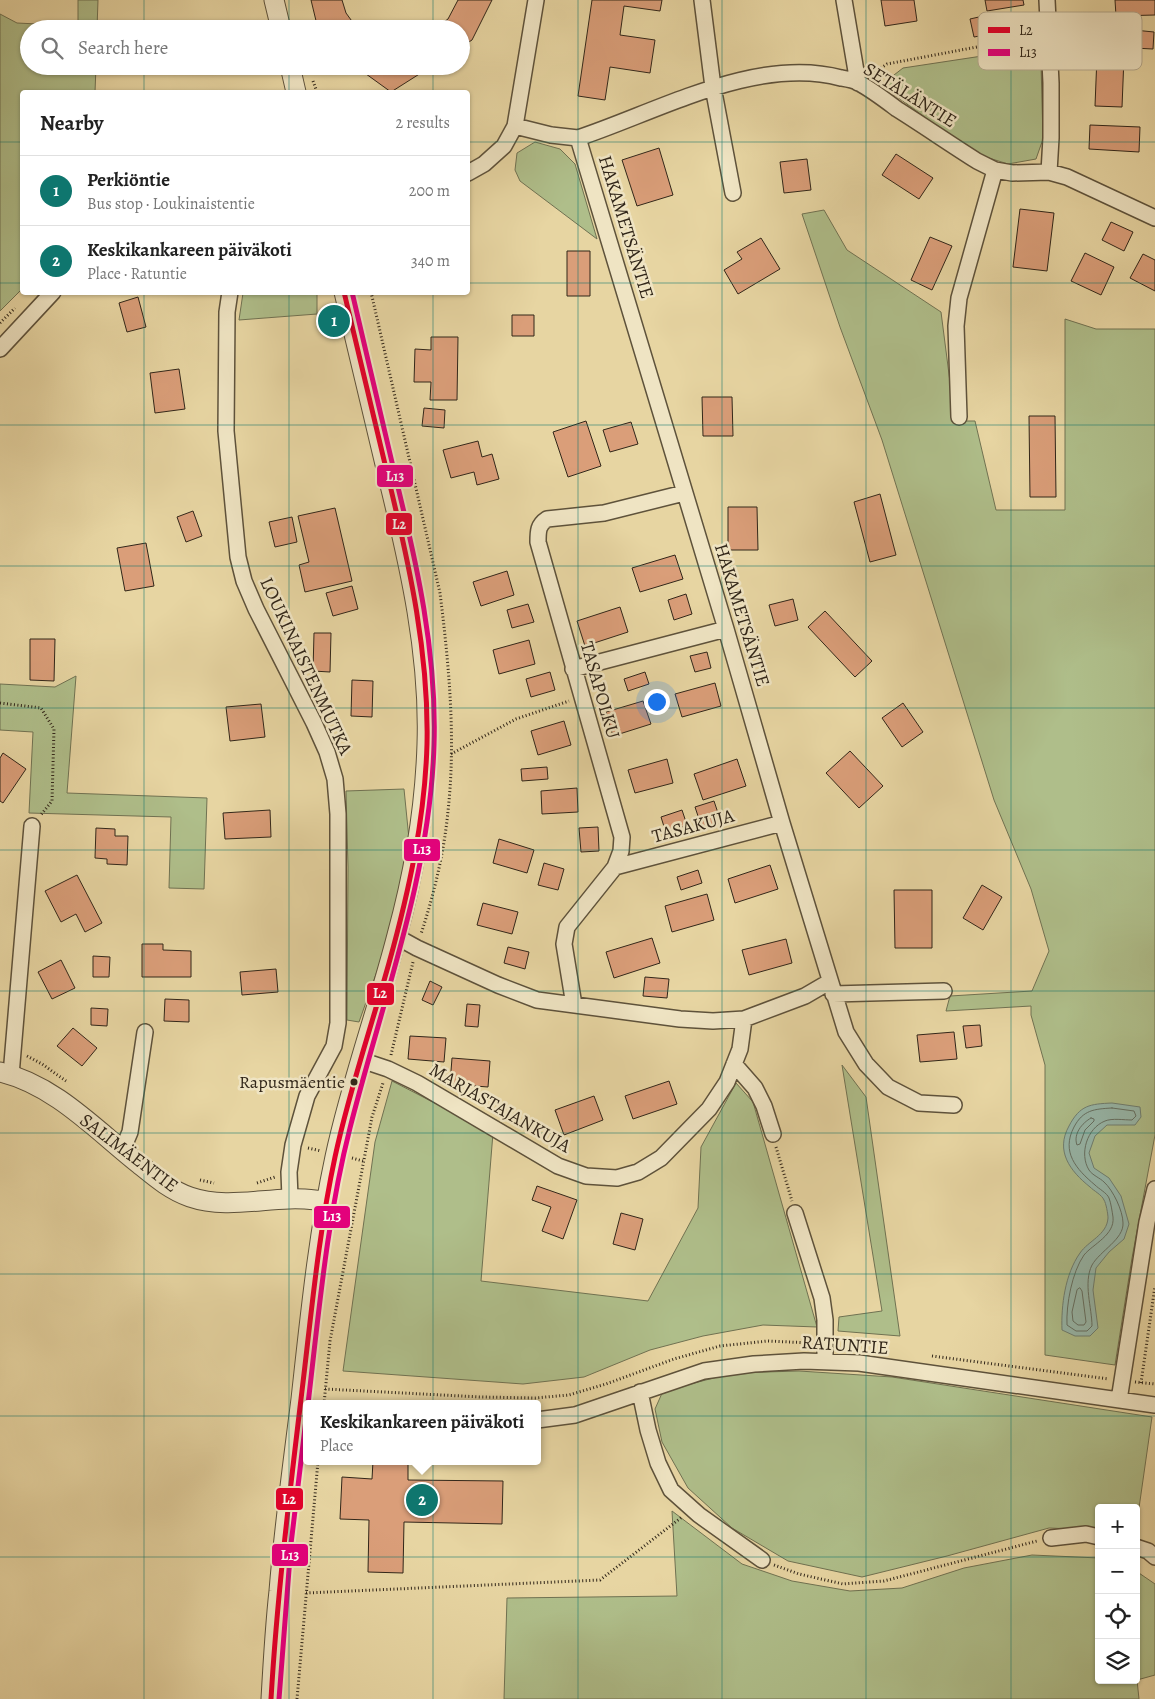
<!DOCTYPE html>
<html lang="en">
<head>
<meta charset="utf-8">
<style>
	body { margin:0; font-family:Alegreya,serif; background:#f2f2f2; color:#222 }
	.controls { position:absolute; right:15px; bottom:15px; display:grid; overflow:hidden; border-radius:5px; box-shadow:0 1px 4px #0004 }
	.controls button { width:45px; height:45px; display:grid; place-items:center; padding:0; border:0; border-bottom:1px solid #e0e0e0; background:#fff; color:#222; font:25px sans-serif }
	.you { position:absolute; left:656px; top:701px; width:18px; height:18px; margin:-12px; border:4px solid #fff; border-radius:50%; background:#1a73e8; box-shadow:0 0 0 8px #1a73e833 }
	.badge { display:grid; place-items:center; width:32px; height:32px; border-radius:50%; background:#0f766e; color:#fff; font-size:16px; font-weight:700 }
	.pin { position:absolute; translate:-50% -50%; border:2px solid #fff; box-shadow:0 1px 5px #0006 }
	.popup { position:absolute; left:303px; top:1400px; width:238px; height:65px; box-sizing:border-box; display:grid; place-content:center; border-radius:5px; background:#fff; filter:drop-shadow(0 1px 4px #0005); font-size:16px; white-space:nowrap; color:#767676 }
	.popup b { font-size:19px; color:#222 }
	.popup::after { content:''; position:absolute; left:50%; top:100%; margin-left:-10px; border:10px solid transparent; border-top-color:#fff }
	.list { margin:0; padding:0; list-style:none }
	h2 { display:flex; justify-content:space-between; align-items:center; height:65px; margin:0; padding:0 20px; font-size:21px }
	h2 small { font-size:16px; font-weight:400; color:#767676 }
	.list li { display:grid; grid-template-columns:32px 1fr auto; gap:15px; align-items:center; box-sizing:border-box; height:70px; padding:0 20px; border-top:1px solid #e0e0e0 }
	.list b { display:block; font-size:19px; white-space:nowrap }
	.list p { margin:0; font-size:16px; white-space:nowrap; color:#767676 }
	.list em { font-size:16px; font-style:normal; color:#767676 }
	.icon { flex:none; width:28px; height:28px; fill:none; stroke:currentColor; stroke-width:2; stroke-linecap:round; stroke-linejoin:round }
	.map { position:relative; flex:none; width:1155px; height:1699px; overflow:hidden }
	.search { position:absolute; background:#fff; box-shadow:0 1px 4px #0004; left:20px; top:20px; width:450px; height:55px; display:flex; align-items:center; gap:12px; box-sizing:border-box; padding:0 18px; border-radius:28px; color:#767676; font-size:19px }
	.panel { position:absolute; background:#fff; box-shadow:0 1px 4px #0004; left:20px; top:90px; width:450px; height:205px; border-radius:5px }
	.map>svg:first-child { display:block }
	.green { fill:#afbe8a; stroke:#707252 }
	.water { fill:#97b8ab; stroke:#6e7e71 }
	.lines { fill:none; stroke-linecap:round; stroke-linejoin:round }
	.shore { stroke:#646f62; stroke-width:1 }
	.building { fill:#da9e79; stroke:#312619 }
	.minor-casing { stroke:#5e523b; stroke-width:18 }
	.tertiary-casing { stroke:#5e523b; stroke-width:21 }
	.path { stroke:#312619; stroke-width:3; stroke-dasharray:1 2.5; stroke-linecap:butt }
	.minor { stroke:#efe4c3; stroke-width:15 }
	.tertiary { stroke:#efe4c3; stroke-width:19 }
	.bus-1-casing { stroke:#efe4c3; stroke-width:9 }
	.bus-2-casing { stroke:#efe4c3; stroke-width:9 }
	.bus-1 { stroke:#e4002b; stroke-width:5 }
	.bus-2 { stroke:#e5007d; stroke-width:5 }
	.grid { fill:none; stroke:#0f766e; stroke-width:1; stroke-opacity:0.55 }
	.bus-dot { fill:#312619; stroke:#efe4c3; stroke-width:2 }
	.labels { text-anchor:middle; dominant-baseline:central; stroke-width:5; stroke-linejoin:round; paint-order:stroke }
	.bus-label { font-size:18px; fill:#312619; stroke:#efe4c3; text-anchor:end }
	.street-label { font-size:19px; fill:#312619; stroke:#efe4c3 }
	.key { fill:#efe4c3; stroke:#b6ab90; stroke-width:1 }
	.key-label { font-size:14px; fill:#312619 }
	.line-badge { stroke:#efe4c3; stroke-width:2 }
	.badge-label { font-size:14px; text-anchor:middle; font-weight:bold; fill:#fff }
</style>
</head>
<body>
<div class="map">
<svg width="1155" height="1699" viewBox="0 0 1155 1699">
	<rect width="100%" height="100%" fill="#e7d5a2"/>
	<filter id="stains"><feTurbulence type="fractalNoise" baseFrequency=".004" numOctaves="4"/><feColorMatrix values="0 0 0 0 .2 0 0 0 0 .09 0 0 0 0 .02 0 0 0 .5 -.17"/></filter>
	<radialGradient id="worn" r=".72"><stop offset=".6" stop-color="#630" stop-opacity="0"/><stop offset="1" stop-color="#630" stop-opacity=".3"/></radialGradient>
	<path class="green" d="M78,0H98L97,29H29V66H96L95,92H22V289L0,311V14L17,23L78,26Z
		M1035,48L1041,64L1043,139L1036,159L1008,164L973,153L892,93L885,82L903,68Z
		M535,142L560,149L575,164L597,239L520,181L515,170L517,153Z
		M824,210L847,250L941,312L955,421H975L996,510H1065V319L1096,329H1155V1135L1132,1258L1115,1365L1045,1355V1065L1031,1015V1006L946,1011L950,996L1032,991L1049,951L1031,889L994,800L882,440L840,327L802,214Z
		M243,293H317V314L239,320Z
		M76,676L67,793L207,798L204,889L169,888L171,817L29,813L33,732L0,730V684L55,687Z
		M404,789L409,839L392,929L359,1022L347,1020L348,867L346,791Z
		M842,1065L866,1097L900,1336L838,1331L839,1317L882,1311Z
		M392,1081L493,1133L481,1281L648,1301L698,1208L701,1147L736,1083L753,1102L817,1327L763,1325L703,1336L650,1350L584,1377L523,1384L343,1371L375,1142Z
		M799,1371L892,1377L1152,1417L1136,1529V1508H1099V1530L1049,1528L947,1556L862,1577L788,1561L732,1528L688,1488L662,1442L655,1409L663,1391L733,1373Z
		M672,1511L742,1564L792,1581L850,1591L902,1588L964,1568L1032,1555L1099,1558V1680H1136V1571L1155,1584V1675L1137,1680L1139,1699H504L507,1598L677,1596Z"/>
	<path class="water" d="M1112,1103L1140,1107L1141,1117L1135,1125H1107L1095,1136L1089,1153L1094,1168L1109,1178L1121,1196L1129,1224L1124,1239L1109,1252L1096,1268L1093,1290L1098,1328L1090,1336H1075L1062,1330C1061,1306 1065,1274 1080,1253C1088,1241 1107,1235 1108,1218C1108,1214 1106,1203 1104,1200C1102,1195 1094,1191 1090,1187C1070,1171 1055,1151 1069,1126C1080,1105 1090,1104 1112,1103Z"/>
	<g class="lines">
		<path class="shore" d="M1112,1108L1134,1111L1136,1116L1132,1120C1124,1120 1112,1118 1105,1121C1087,1128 1079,1154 1089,1170C1092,1175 1100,1178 1104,1182C1113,1190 1123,1211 1123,1223C1124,1239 1100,1251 1092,1265C1083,1283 1092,1308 1092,1326L1087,1331H1076L1067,1325C1066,1305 1072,1272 1084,1255C1093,1244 1115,1235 1113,1217C1112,1211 1111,1203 1109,1198C1107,1193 1099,1189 1095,1185C1076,1169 1061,1152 1074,1127C1083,1110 1094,1109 1112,1108Z
			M1091,1118L1094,1119V1121L1085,1130L1080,1144L1077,1145C1073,1134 1082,1123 1091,1118Z
			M1080,1288L1082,1291L1086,1322L1084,1325H1078L1073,1321L1072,1312L1077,1290Z"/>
	</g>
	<path class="building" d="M311,0H342L346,13L354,24L360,29H318Z
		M458,0H492L472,40L461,47V29H434L448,19Z
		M592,0H662L660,11L624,6L620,35L655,40L650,73L610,67L605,100L578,96Z
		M881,0H914L917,21L885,26Z
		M985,0H1023L1024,5L987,11Z
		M1115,0H1155V15L1116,16Z
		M992,14L996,33L974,37L970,19Z
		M1134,30L1154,32L1153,49L1133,48Z
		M1097,56L1124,57L1122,107L1095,106Z
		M355,66H432L391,92Z
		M1090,125L1140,127L1139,152L1089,149Z
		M659,148L673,195L637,206L622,160Z
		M896,154L933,178L919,199L882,175Z
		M807,159L811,190L784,193L780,162Z
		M1020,209L1054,213L1047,271L1013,267Z
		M1111,222L1133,232L1124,251L1102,240Z
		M930,237L952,246L932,290L911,280Z
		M761,238L780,269L738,294L724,270L742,259L737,252Z
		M567,251H590V296H567Z
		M1085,253L1114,267L1101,295L1071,281Z
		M1143,254L1155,260V291L1130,278Z
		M138,297L146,327L127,332L119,303Z
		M512,315H534V336H512Z
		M431,337H458L457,400H430L431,382H414L415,349L431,350Z
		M179,369L185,409L155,413L150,373Z
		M702,397H732L733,436H703Z
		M424,408L445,410L444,428L422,426Z
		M1029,416H1055L1056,497H1030Z
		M586,421L601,466L568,477L553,432Z
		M631,422L638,444L610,452L603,430Z
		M478,441L482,457L492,454L499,479L477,485L474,472L451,478L443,450Z
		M880,494L896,555L870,562L854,502Z
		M728,507H757L758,550H728Z
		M335,508L352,581L305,592L299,565L309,562L298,516Z
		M193,511L202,536L186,542L177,517Z
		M292,517L297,542L275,547L269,522Z
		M146,543L154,586L125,591L117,548Z
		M675,555L683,579L640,592L632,568Z
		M507,571L514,595L481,606L473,582Z
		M352,586L358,609L333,616L326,593Z
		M686,594L692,614L674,620L668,600Z
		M793,599L798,620L775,626L769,605Z
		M528,604L534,622L512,628L507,610Z
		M620,607L628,632L585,646L577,621Z
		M825,611L872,661L855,677L808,627Z
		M314,633H331L330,672L313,671Z
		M30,639H55L54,681L30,680Z
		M529,640L535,664L499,674L493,650Z
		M707,652L711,668L695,672L690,656Z
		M550,672L555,690L531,697L526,679Z
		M645,672L649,684L628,691L624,679Z
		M352,680L373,681L372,717L351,716Z
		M715,683L721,706L682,717L675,694Z
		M643,701L651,724L613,736L606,712Z
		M903,703L923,732L902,747L882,718Z
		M261,704L265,737L230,741L226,707Z
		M564,721L571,745L538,755L531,731Z
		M850,751L883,786L859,808L826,773Z
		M3,753L26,769L3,803L0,801V758Z
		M667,759L673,783L635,793L628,770Z
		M737,759L746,786L703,800L694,774Z
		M547,767L548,779L522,781L521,769Z
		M577,788L578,812L542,814L541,791Z
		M714,801L721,822L702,828L695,807Z
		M270,810L271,837L225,839L223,813Z
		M682,810L687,825L666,833L661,817Z
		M598,827L599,851L581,852L579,828Z
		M96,828L115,829V836H128L127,865L107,864V859L95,858Z
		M499,839L534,850L527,873L493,863Z
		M544,863L564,869L558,890L538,885Z
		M770,865L778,889L735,903L728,879Z
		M698,870L702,883L681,890L677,877Z
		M77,875L102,923L85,932L76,914L61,922L45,891Z
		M982,885L1002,897L983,930L963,918Z
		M894,890H932V948H895Z
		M707,894L714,920L672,932L665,906Z
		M483,903L518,912L512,934L477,925Z
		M652,938L660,963L614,978L606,952Z
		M786,939L792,963L749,975L742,950Z
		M142,944H163V950L191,951V977H142Z
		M508,947L529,952L525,969L504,963Z
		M93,956L110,957L109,977H93Z
		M61,960L75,988L52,999L38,972Z
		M276,969L278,992L242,995L240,972Z
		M645,977L669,979L667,998L643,996Z
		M430,981L442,987L433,1005L422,1000Z
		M165,999L189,1000V1022L164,1021Z
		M467,1004L480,1005L478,1027L465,1026Z
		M91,1008L108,1009L107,1026L91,1025Z
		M980,1025L982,1046L966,1048L963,1026Z
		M73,1028L97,1048L82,1066L57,1046Z
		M954,1032L957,1059L920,1062L917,1035Z
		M410,1036L446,1038L444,1062L408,1059Z
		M452,1058L490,1061L488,1087L450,1084Z
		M669,1081L677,1104L633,1119L625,1096Z
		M594,1096L603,1120L564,1135L555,1110Z
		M537,1186L577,1200L563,1239L542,1231L551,1207L532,1200Z
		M621,1213L643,1219L635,1250L613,1244Z
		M373,1461H408V1480L503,1481L502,1524L404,1522L403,1573L368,1572L369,1520L340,1519L342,1477L372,1479Z"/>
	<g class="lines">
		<defs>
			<path id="minor" d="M702,0L713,87L733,193
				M844,0L858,83
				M1047,0L1051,83V138L1049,172
				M515,126L551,135L578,138L726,629L782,823L846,1032L866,1064L888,1087L919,1103L954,1105
				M578,138C657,112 757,55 841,78C847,79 854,80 859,83C872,90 885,100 897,109C924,126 950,144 977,161L995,170L1012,173L1049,172L1067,177L1155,218
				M468,173L484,164L504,146L515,126L536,0
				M230,292L227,312L226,431L238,557L244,581L256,609L314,723L327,752L335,779L338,814V1023L334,1046L307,1096L293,1145L289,1172L290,1198
				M0,349L53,292
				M959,417L956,326L959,298L995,170
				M573,669L726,629
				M615,867L782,823
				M397,937L417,948L498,985L537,1000L680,1019L713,1021L744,1019L805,996L829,982
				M833,994L944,991
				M574,1005L564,944L567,927L615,867L621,851L622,837L538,542C538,531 538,525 547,519L604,513L684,493
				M361,1060L388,1069L417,1083L558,1166L586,1176L617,1178L638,1172L661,1158L709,1109L727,1082L740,1049L744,1019
				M734,1064L755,1088L764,1106L773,1134
				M11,1075L32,826
				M122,1151L130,1132L145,1032
				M795,1213L822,1298L825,1320V1362
				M640,1392L648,1430L658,1463L671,1490L699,1515L762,1560
				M1119,1400L1147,1222L1155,1189
				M537,1420L575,1415L704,1371L754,1364L804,1361L859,1363L1155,1405
				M1051,1538L1086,1534L1099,1537
				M1136,1547L1148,1551L1155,1557"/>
			<path id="tertiary" d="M274,0L281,29
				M290,66L296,92
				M0,1072C55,1085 96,1130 139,1164C155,1177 170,1190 190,1197C222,1208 256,1200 289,1199C301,1198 314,1200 327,1201
				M271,1699C273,1663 275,1627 279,1591C284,1527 293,1463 301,1399C310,1318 318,1236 335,1157C351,1082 378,1009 397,935C414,873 425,808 427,744C430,655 410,567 389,481C374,418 359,355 344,292"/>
		</defs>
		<use href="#minor" class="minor-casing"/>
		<use href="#tertiary" class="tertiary-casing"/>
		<path class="path" d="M872,74L887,64L1035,36
			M313,81L317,92
			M371,292L440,593C449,665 456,739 448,811C444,853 434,894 421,934
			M0,323L15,308
			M0,703L41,708L54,729L52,801L40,816
			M451,754L516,719L569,701
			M391,1055L413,962
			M27,1056L42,1064L66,1081
			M776,1147L792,1201
			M308,1148L321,1151
			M352,1158L363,1161
			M200,1180L214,1183
			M257,1183L275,1177
			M932,1356L1109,1379
			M1135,1382L1155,1384
			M1141,1383L1155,1286
			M325,1389L481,1397L535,1398L569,1395L606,1384L674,1359L720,1346L768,1341L811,1343
			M324,1404L330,1341L372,1117L383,1083
			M774,1565L799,1574L843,1584L884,1581L1037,1541
			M306,1593L600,1580L682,1517
			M297,1699L318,1461"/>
		<use href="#minor" class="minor"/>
		<use href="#tertiary" class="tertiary"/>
		<defs>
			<path id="bus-1" d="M271,1699C277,1598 289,1499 301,1399C311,1318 318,1236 335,1157C349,1091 371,1028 389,963C409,891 425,818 427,744C429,655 410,568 389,481C374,418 359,355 344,292"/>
			<path id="bus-2" d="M308,1404C319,1311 327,1218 350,1128C382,1001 430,878 434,745C437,653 417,564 395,475C381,414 366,353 352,292
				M279,1699L291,1544L307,1411"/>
		</defs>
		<use href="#bus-1" class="bus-1-casing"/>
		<use href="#bus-2" class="bus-2-casing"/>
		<use href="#bus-1" class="bus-1"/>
		<use href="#bus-2" class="bus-2"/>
	</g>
	<path class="grid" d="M144,0V29M289,0V29M433,0V29M578,0V1699M722,0V1699M866,0V1699M1011,0V1699M144,66V92M289,66V92M433,66V92M0,142H22M468,142H1155M0,283H22M468,283H1155M144,292V1699M289,292V1699M433,292V1699M0,425H1155M0,566H1155M0,708H1155M0,850H1155M0,991H1155M0,1133H1155M0,1274H1155M0,1416H1155M0,1557H1099M1136,1557H1155"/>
	<circle class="bus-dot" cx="354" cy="1082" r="4.5"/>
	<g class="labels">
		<g class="bus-label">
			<text x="345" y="1082">Rapusmäentie</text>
		</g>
		<g class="street-label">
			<text transform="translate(910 95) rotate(32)">SETÄLÄNTIE</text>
			<text transform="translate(626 227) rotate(73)">HAKAMETSÄNTIE</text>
			<text transform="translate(742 615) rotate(73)">HAKAMETSÄNTIE</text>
			<text transform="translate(306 666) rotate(65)">LOUKINAISTENMUTKA</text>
			<text transform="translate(600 690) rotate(74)">TASAPOLKU</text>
			<text transform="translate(693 826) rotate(-15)">TASAKUJA</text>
			<text transform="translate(500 1108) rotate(30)">MARJASTAJANKUJA</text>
			<text transform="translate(129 1153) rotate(37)">SALIMÄENTIE</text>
			<text transform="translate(845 1345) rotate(4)">RATUNTIE</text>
		</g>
	</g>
	<rect x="978" y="12" width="164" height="58" rx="8" class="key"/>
	<rect x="988" y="27" width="22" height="6" fill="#e4002b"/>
	<rect x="988" y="49" width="22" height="7" fill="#e5007d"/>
	<g class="key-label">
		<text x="1019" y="35">L2</text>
		<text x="1019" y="57">L13</text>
	</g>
	<g class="line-badge">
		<rect x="376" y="464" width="38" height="24" rx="5" fill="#e5007d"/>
		<rect x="385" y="512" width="28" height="24" rx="5" fill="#e4002b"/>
		<rect x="403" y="838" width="38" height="24" rx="5" fill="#e5007d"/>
		<rect x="366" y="982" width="29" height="24" rx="5" fill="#e4002b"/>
		<rect x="313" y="1205" width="38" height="24" rx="5" fill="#e5007d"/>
		<rect x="275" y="1487" width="29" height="24" rx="5" fill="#e4002b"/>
		<rect x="271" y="1543" width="38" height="24" rx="5" fill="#e5007d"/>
	</g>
	<g class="badge-label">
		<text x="395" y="481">L13</text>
		<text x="399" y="529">L2</text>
		<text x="422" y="854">L13</text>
		<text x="380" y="998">L2</text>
		<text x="332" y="1221">L13</text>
		<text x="289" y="1504">L2</text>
		<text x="290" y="1560">L13</text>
	</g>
	<rect width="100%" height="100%" filter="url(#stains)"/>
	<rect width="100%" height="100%" fill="url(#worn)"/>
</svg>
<div class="controls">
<button>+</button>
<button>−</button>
<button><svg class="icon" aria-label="locate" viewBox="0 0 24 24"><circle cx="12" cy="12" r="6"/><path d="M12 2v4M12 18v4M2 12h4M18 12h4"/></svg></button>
<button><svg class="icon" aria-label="layers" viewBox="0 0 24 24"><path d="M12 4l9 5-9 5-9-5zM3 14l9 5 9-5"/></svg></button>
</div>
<div class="you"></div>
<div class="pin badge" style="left:334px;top:321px">1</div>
<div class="pin badge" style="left:422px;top:1500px">2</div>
<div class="popup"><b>Keskikankareen päiväkoti</b>Place</div>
<div class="search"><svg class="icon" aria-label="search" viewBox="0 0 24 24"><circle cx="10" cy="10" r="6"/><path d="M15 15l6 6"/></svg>Search here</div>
<section class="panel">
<h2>Nearby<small>2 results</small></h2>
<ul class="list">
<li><span class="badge">1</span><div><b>Perkiöntie</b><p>Bus stop · Loukinaistentie</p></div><em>200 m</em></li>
<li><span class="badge">2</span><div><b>Keskikankareen päiväkoti</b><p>Place · Ratuntie</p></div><em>340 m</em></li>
</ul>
</section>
</div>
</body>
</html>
